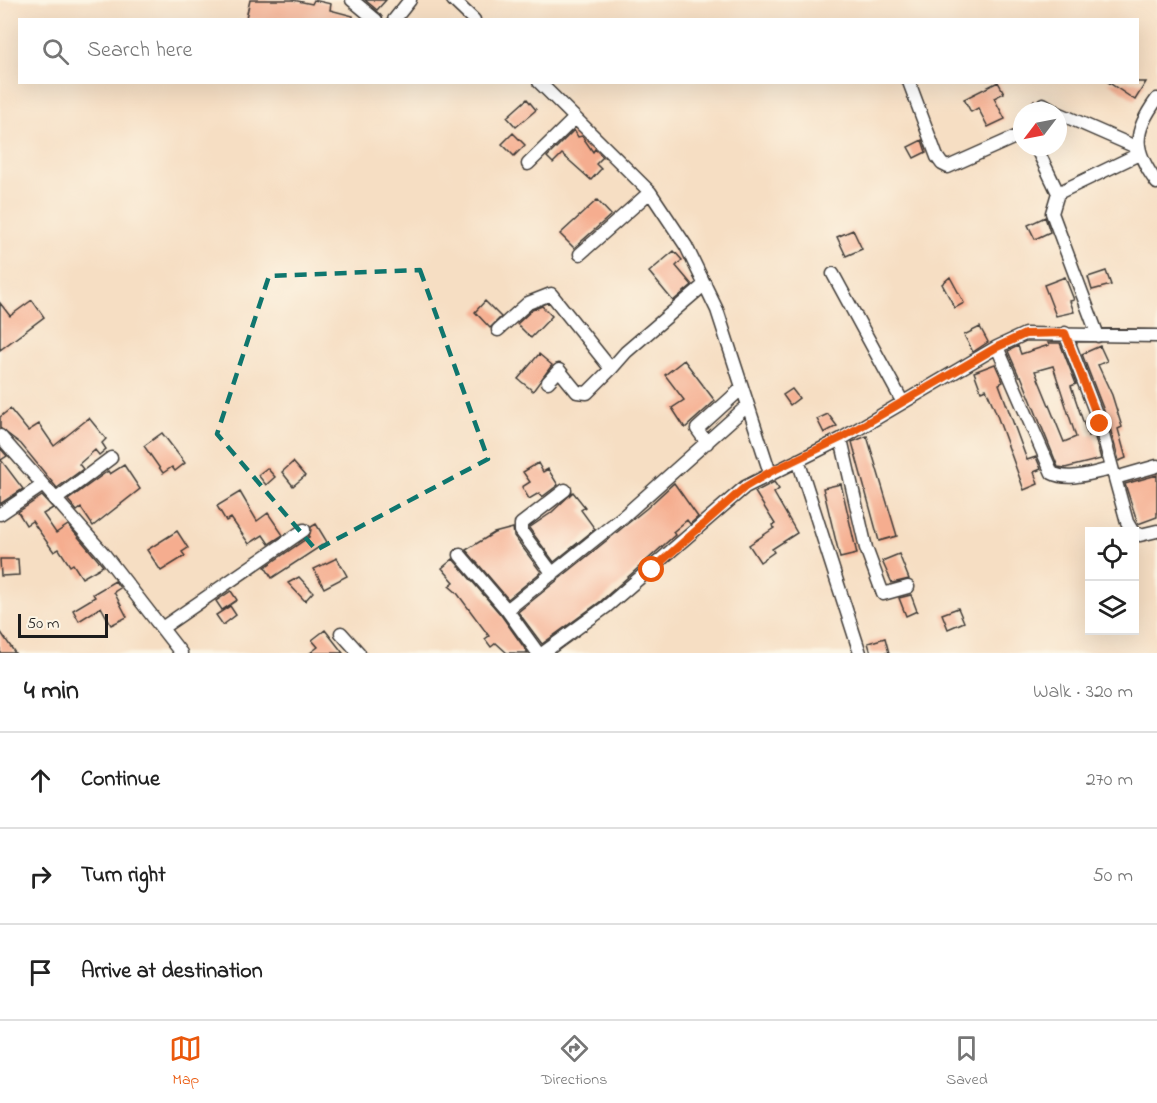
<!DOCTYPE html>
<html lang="en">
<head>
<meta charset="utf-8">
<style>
	body { margin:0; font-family:"Indie Flower",sans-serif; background:#f2f2f2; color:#222 }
	.controls { position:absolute; right:18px; bottom:18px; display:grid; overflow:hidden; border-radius:0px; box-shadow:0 6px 24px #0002 }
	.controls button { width:54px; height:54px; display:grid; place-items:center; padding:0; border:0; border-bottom:2px solid #e0e0e0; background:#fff; color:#222; font:30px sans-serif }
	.compass { position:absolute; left:1013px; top:102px; width:54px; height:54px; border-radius:50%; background:#fff; box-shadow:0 6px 24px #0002; rotate:238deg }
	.scale { position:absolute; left:18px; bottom:15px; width:90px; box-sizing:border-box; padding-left:6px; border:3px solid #1c1c1c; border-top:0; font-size:16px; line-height:21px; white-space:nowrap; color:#1c1c1c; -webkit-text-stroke:4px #fcf5e5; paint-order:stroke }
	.stop { position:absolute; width:18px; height:18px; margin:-14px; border:4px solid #ea580c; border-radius:50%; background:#fff }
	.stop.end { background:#ea580c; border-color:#fff; box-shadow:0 2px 6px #0008 }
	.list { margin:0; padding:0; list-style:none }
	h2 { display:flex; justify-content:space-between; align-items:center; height:78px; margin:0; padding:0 24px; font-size:26px }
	h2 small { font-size:20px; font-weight:400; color:#767676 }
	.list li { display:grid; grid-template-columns:39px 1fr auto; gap:18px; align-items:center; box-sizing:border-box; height:96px; padding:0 24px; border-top:2px solid #e0e0e0 }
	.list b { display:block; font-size:22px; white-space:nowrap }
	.list em { font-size:20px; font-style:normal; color:#767676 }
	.icon { flex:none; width:33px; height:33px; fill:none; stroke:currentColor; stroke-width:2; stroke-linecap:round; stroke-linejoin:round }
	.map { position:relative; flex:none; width:1157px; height:653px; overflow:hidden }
	.search { position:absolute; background:#fff; box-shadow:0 6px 24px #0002; left:18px; right:18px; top:18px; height:66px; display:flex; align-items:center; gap:15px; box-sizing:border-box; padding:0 21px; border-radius:0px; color:#767676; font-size:22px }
	.sheet { height:366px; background:#fff }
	nav { display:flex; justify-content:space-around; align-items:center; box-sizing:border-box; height:84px; border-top:2px solid #e0e0e0; background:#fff; font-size:16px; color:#767676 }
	nav a { display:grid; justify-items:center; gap:3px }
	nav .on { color:#ea580c }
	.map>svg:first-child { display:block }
	.building { fill:#f5ad8f; fill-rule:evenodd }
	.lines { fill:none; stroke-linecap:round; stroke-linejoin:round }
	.minor-casing { stroke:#3d3935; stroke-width:15 }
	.minor { stroke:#fff; stroke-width:12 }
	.route { stroke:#ea580c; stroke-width:8 }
	.marked { fill:none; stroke:#0f766e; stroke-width:4.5; stroke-dasharray:12 8; stroke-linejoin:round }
</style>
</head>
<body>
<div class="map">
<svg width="1157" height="653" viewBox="0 0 1157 653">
	<rect width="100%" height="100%" fill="#fcf5e5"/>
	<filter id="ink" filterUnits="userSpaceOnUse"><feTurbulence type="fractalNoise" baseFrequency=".0167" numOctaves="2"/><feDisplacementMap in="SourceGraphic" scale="12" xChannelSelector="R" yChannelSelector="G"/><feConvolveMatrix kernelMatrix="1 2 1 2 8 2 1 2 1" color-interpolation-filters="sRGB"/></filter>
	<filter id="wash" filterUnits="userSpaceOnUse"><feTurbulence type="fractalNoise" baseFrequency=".008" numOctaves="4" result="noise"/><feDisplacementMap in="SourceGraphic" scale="24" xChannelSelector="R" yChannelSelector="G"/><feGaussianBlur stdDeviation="1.35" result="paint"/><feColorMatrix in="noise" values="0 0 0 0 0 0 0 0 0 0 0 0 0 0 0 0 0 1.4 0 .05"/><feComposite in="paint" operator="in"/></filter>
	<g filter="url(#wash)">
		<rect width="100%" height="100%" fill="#f6dec3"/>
		<g id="blocks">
			<path class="building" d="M250,0H293L312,4L314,0L331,4L330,10L353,16V20H253L246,18Z
				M365,0H386L377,10Z
				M998,82L1004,93L994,98L1005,119L988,127L978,108L971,112L964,99Z
				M1108,82H1146L1135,100Z
				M527,99L536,110L516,127L507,117Z
				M1034,100L1039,111H1025Z
				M574,130L578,137L582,136L593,152L595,149L603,157L596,164L601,169L591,180L562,154L553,163L547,157Z
				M513,133L525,145L514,156L502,144Z
				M922,140L926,152L914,158L908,147Z
				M597,200L611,215L574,248L560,234Z
				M1045,217L1050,232L1035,239L1028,225Z
				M853,230L862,249L846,256L837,237Z
				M674,251L682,260L676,266L692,285L673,301L649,272Z
				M1106,271L1111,285L1092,290L1088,277Z
				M950,277L964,303L955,308L942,284Z
				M1065,277L1074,300L1070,301L1074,312L1056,316L1044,285Z
				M32,300L44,317L0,350V303L10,316Z
				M485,301L501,317L490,328L475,312Z
				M542,306L552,316L531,338L517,324L532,310Z
				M980,327L988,342L973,352L964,335Z
				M1048,343H1060L1076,384L1071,386L1088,436L1094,434L1101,459L1065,468L1058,467L1021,376H1019L1008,351L1018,346L1021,354L1049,345ZM1053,366L1076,437L1064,442L1035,371Z
				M1100,346L1107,361L1098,365L1112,395L1122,427L1118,429L1126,458L1119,461L1108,421L1082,354Z
				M539,354L552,365L533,391L518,379Z
				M684,360L715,401L685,428L672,408L684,400L665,375Z
				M995,364L1003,382L999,384L1027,460L1036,457L1041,469L1034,472L1038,484L1024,490L995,410L986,389L981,391L974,372Z
				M792,389L799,398L790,405L783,395Z
				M10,409L28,431L39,424L54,446L89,418L106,439L102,443L106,449L99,455L95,450L79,464L83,469L57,488L21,444L0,428V417Z
				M828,414L837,426L824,433L817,419Z
				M162,433L185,463L175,471L172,467L163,473L144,446Z
				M867,436L897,536L879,541L852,442Z
				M0,448L7,456L1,460L23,489L0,504Z
				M293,462L305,476L293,486L282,472Z
				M538,463L543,472L548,469L558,485L542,497L539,493L529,499L522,487L530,482L523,472Z
				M124,465L140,489L93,526L81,508L77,511L68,500L108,471L110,474Z
				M267,468L275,477L266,485L258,475Z
				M1157,475V517L1138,524L1125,484Z
				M774,482L779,489L774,493L797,533L772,549L774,552L760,562L749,545L774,528L773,525L775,524L755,492Z
				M674,483L698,517L690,524L687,520L673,532L675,535L601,601L542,644L518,612L647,508Z
				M841,484L857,554L840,558L823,488Z
				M240,492L257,521L268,513L283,535L269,544L263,535L249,544L231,518L226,521L217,506Z
				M573,492L585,507L581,510L595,529L554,562L529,528L551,513Z
				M42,496L53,508L43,514L56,533L68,525L103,566L82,578L73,564L70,566L59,549L54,552L32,521L26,525L18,512Z
				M316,524L327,542L272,578L265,567L309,537L311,527Z
				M513,528L514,536L541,572L508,599L466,550L494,533Z
				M177,531L188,548L182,552L185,556L161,571L147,550Z
				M899,554L909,579L892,583L882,561Z
				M337,558L347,576L324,588L314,569Z
				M0,559H18L19,575L1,576Z
				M453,559L501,615L528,653H507L496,643L491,647L485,639L489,636L457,593L449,586L454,582L442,568Z
				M299,577L313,592L305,601L288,583Z
				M115,581L120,588L114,592L127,617L111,625L101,607L79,621L73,610L95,597L93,594Z
				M231,591L237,600L222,610L216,601Z
				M911,595L917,611L906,616L899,598Z
				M230,606L236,615L223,625L216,615Z
				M958,608L964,622L948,629L942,614Z
				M325,630L343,653H310L318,647L312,640Z
				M0,631L15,653H0Z
				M885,638L889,653H871L868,643Z"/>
		</g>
	</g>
	<g filter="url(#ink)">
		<use href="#blocks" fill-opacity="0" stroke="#3d3935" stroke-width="1.5"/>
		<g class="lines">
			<defs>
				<path id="minor" d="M352,0L376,20
					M453,0L474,20
					M394,20L410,0
					M539,82L650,192L686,246L717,310L770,473
					M909,82L937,157L942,164L948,167L1022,134
					M1157,99C1132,133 1133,150 1157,183
					M1043,104L1055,111
					M1058,113L1138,148
					M1036,147L1058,193L1139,154
					M528,164L575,118
					M1058,193L1052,213L1098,336
					M580,254L650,192
					M833,274L902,401
					M498,330L528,303L551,294L611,369L626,352L705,284
					M1065,333L1100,424L1127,522L1133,532
					M997,347L1052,473C1069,482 1094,472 1112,469
					M548,382L559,370L577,392L587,393L611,369
					M0,436L104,554L181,653
					M841,439L866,548L883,594L908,587
					M707,443L697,429L741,389
					M798,460L860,653
					M1115,478L1157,466
					M55,500L111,458
					M0,514L43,485
					M1134,532L1140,535L1157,531
					M460,555L507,610
					M553,574L521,531V524L565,490
					M162,628L304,530
					M341,633L359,653
					M538,653L507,610L625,515L746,407
					M543,653L606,607L745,487L841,439L997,347L1025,334L1157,336"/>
			</defs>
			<use href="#minor" class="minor-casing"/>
			<use href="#minor" class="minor"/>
		</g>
	</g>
	<g class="lines" filter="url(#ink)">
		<path class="route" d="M652,570L745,487L770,472L841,438L997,347L1025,334L1065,333L1100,424"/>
	</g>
	<path class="marked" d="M420,270L488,459L316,550L217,434L269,276Z"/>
</svg>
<div class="controls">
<button><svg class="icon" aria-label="locate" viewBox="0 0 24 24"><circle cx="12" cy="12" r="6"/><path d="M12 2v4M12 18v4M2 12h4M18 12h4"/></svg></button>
<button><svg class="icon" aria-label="layers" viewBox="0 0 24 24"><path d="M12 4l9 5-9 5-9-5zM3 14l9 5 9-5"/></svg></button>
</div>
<svg class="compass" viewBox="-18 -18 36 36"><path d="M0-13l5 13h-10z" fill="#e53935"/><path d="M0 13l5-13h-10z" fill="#767676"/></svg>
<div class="scale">50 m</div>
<div class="stop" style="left:652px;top:570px"></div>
<div class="stop end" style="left:1100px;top:424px"></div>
<div class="search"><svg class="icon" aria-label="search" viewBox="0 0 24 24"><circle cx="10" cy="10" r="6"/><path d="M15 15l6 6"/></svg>Search here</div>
</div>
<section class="sheet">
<h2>4 min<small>Walk · 320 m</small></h2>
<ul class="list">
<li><svg class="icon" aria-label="ahead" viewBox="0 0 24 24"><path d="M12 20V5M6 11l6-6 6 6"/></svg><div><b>Continue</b></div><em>270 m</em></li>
<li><svg class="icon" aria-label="right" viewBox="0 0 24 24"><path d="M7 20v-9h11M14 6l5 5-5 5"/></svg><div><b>Turn right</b></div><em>50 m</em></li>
<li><svg class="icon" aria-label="arrive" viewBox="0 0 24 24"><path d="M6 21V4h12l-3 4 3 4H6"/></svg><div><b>Arrive at destination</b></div></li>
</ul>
</section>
<nav>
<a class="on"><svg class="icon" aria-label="map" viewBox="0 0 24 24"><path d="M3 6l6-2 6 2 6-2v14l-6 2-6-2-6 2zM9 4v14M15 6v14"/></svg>Map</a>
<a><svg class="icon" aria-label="directions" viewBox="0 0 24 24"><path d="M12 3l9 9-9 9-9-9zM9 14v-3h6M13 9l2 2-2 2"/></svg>Directions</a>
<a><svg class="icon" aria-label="saved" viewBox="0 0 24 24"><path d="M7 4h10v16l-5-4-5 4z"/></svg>Saved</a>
</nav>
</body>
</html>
